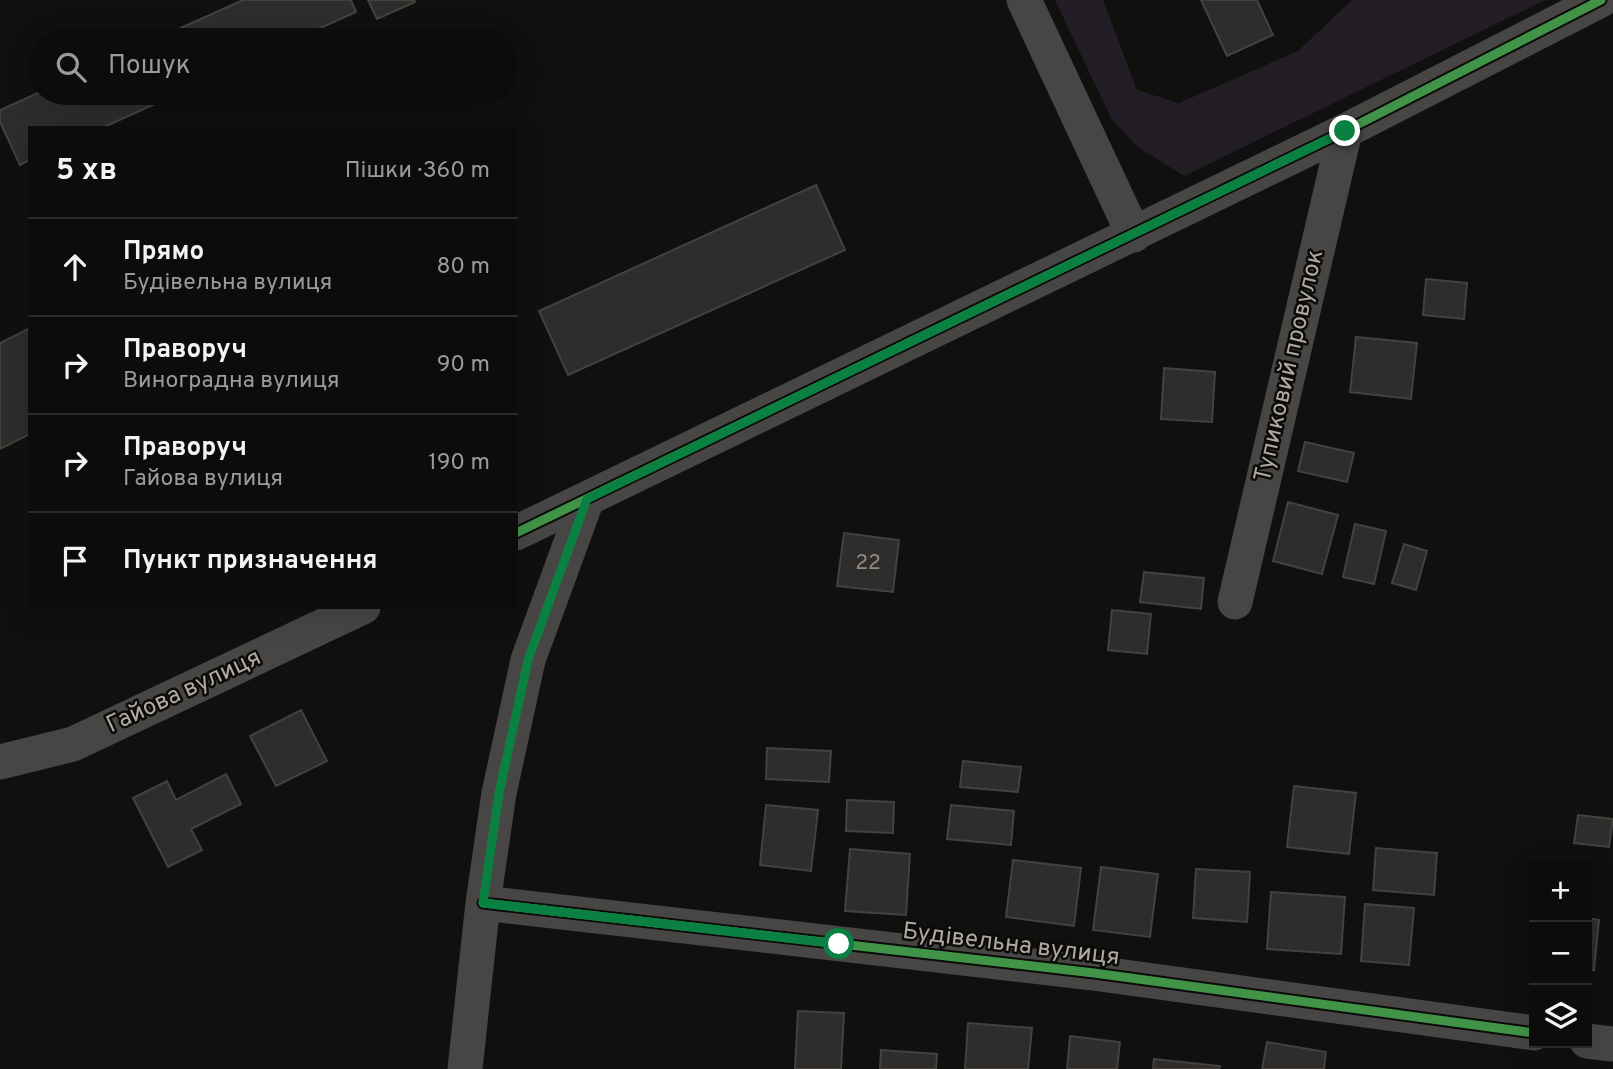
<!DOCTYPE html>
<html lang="uk">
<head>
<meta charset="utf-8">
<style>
	body { margin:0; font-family:Overpass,sans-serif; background:#1a1a19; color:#f1f3f6 }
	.controls { position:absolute; right:21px; bottom:21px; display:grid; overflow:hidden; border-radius:0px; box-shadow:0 7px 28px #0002 }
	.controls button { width:63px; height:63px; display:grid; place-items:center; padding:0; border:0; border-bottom:2px solid #2c2c2c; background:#0c0c0b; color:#f1f3f6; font:35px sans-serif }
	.stop { position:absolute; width:21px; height:21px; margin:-16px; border:5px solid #0b8043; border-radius:50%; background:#fff }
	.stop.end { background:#0b8043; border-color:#fff; box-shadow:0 2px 7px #0008 }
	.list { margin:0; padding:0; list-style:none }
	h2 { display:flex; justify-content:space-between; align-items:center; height:91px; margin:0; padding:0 28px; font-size:30px }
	h2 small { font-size:23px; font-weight:400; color:#9a9b9d }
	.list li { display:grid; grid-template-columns:46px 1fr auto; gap:21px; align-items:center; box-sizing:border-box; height:98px; padding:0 28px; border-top:2px solid #2c2c2c }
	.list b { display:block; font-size:26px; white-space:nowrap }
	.list p { margin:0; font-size:23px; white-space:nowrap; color:#9a9b9d }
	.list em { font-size:23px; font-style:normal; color:#9a9b9d }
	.icon { flex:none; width:38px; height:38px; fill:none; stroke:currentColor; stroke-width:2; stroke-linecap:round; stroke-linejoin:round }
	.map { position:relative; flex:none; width:1613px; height:1069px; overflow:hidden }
	.search { position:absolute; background:#0c0c0b; box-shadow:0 7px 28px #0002; left:28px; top:28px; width:490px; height:77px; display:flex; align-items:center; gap:18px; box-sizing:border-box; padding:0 24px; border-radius:38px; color:#9a9b9d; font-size:26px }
	.panel { position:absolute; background:#0c0c0b; box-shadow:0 7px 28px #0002; left:28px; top:126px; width:490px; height:483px; border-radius:0px }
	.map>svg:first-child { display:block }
	.green { fill:#231e25 }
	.building { fill:#2e2d2b; stroke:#44413f; stroke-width:2 }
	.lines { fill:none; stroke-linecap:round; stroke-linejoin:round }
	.minor { stroke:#484644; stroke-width:35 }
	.cycleway-casing { stroke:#0b0b0a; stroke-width:13 }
	.cycleway { stroke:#419447; stroke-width:9 }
	.route { stroke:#0b8043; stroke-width:9 }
	.labels { text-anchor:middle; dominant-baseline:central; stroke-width:5; stroke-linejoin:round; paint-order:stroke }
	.number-label { font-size:21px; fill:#908984 }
	.street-label { font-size:24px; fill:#b1a8a1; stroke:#0b0b0a }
</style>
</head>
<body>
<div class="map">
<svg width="1613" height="1069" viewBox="0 0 1613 1069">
	<rect width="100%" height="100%" fill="#10100f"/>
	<path class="green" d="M1055,0H1103L1137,90L1179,103L1298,51L1352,0H1545L1184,176L1138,147L1112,120Z"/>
	<path class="building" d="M243,0H351L356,12L294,40H154Z
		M368,0H414L415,2L377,19Z
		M1201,0H1257L1273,35L1227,56Z
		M40,92V93H179L102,128H30V160L20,165L0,122V110Z
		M816,185L845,250L568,375L539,311Z
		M1426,279L1467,283L1464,319L1423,315Z
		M30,328V434L0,449V343Z
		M1356,337L1417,343L1411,399L1350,392Z
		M1164,368L1215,372L1212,422L1161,419Z
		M1305,442L1354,453L1347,482L1298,471Z
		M1288,502L1338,515L1322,574L1273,561Z
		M1355,524L1386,531L1374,584L1343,577Z
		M844,533L899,540L893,592L837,586Z
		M1404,544L1427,551L1416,590L1392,583Z
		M1144,572L1204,578L1201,609L1140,602Z
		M1112,610L1151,614L1147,654L1108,650Z
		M301,710L327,761L276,786L250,736Z
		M767,748L831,751L829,782L766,779Z
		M963,761L1021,767L1018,792L960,787Z
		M226,774L241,804L191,829L202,850L168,867L133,798L167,781L176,800Z
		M1294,786L1356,793L1349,854L1287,847Z
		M847,800L894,802L893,833L846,831Z
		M766,805L818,810L811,871L760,865Z
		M951,805L1014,811L1011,845L947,839Z
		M1578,815L1613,819L1609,847L1574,843Z
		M1376,848L1437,853L1434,895L1373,890Z
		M850,849L910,854L906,915L845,911Z
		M1013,860L1081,868L1074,926L1006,917Z
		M1101,867L1158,874L1150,937L1093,930Z
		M1196,869L1250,872L1247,922L1193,918Z
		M1271,892L1345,897L1341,954L1267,949Z
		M1365,904L1414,908L1409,965L1361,961Z
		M1587,918L1599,920L1594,970L1587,969Z
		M798,1011L844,1013L841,1069H795Z
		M968,1023L1032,1028L1028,1069H965Z
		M1070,1036L1120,1042L1117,1069H1067Z
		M1267,1042L1326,1052L1324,1069H1262Z
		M881,1050L937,1054L936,1069H880Z
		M1154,1059L1220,1066L1219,1069H1153Z"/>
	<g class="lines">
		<path class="minor" d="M1024,0L1134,235
			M516,533L1345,131L1601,0
			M1235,602L1345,131
			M0,762L73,744L363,607
			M483,903L1094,973L1534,1033
			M1587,1041L1613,1044
			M465,1069L483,903L499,793L528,660L587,499"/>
		<defs>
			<path id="cycleway" d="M516,533L1345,131L1601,0
				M483,903L1094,973L1534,1033"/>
		</defs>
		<use href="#cycleway" class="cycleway-casing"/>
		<use href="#cycleway" class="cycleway"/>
	</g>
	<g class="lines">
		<path class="route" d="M839,944L483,903L499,793L528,660L587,499L1345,131"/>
	</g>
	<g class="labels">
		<g class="number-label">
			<text x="868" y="563">22</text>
		</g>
		<g class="street-label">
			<text transform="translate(1290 366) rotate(-77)">Тупиковий провулок</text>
			<text transform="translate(184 692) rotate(-25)">Гайова вулиця</text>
			<text transform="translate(1011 945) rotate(7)">Будівельна вулиця</text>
		</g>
	</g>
</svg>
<div class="controls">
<button>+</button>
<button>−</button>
<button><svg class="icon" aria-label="layers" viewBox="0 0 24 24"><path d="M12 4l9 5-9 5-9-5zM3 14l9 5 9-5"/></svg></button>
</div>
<div class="stop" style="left:839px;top:944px"></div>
<div class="stop end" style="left:1345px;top:131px"></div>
<div class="search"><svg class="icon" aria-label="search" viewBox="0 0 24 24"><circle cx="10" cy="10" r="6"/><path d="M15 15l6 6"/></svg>Пошук</div>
<section class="panel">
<h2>5 хв<small>Пішки · 360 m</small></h2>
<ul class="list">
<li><svg class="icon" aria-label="ahead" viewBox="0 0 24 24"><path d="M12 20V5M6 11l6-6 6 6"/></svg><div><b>Прямо</b><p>Будівельна вулиця</p></div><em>80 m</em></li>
<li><svg class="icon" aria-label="right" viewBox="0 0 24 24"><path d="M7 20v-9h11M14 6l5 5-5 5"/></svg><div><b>Праворуч</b><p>Виноградна вулиця</p></div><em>90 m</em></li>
<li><svg class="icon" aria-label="right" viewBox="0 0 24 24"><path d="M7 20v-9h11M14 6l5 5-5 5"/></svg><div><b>Праворуч</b><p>Гайова вулиця</p></div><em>190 m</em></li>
<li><svg class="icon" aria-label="arrive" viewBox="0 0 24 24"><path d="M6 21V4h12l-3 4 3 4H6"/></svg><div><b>Пункт призначення</b></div></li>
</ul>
</section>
</div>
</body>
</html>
